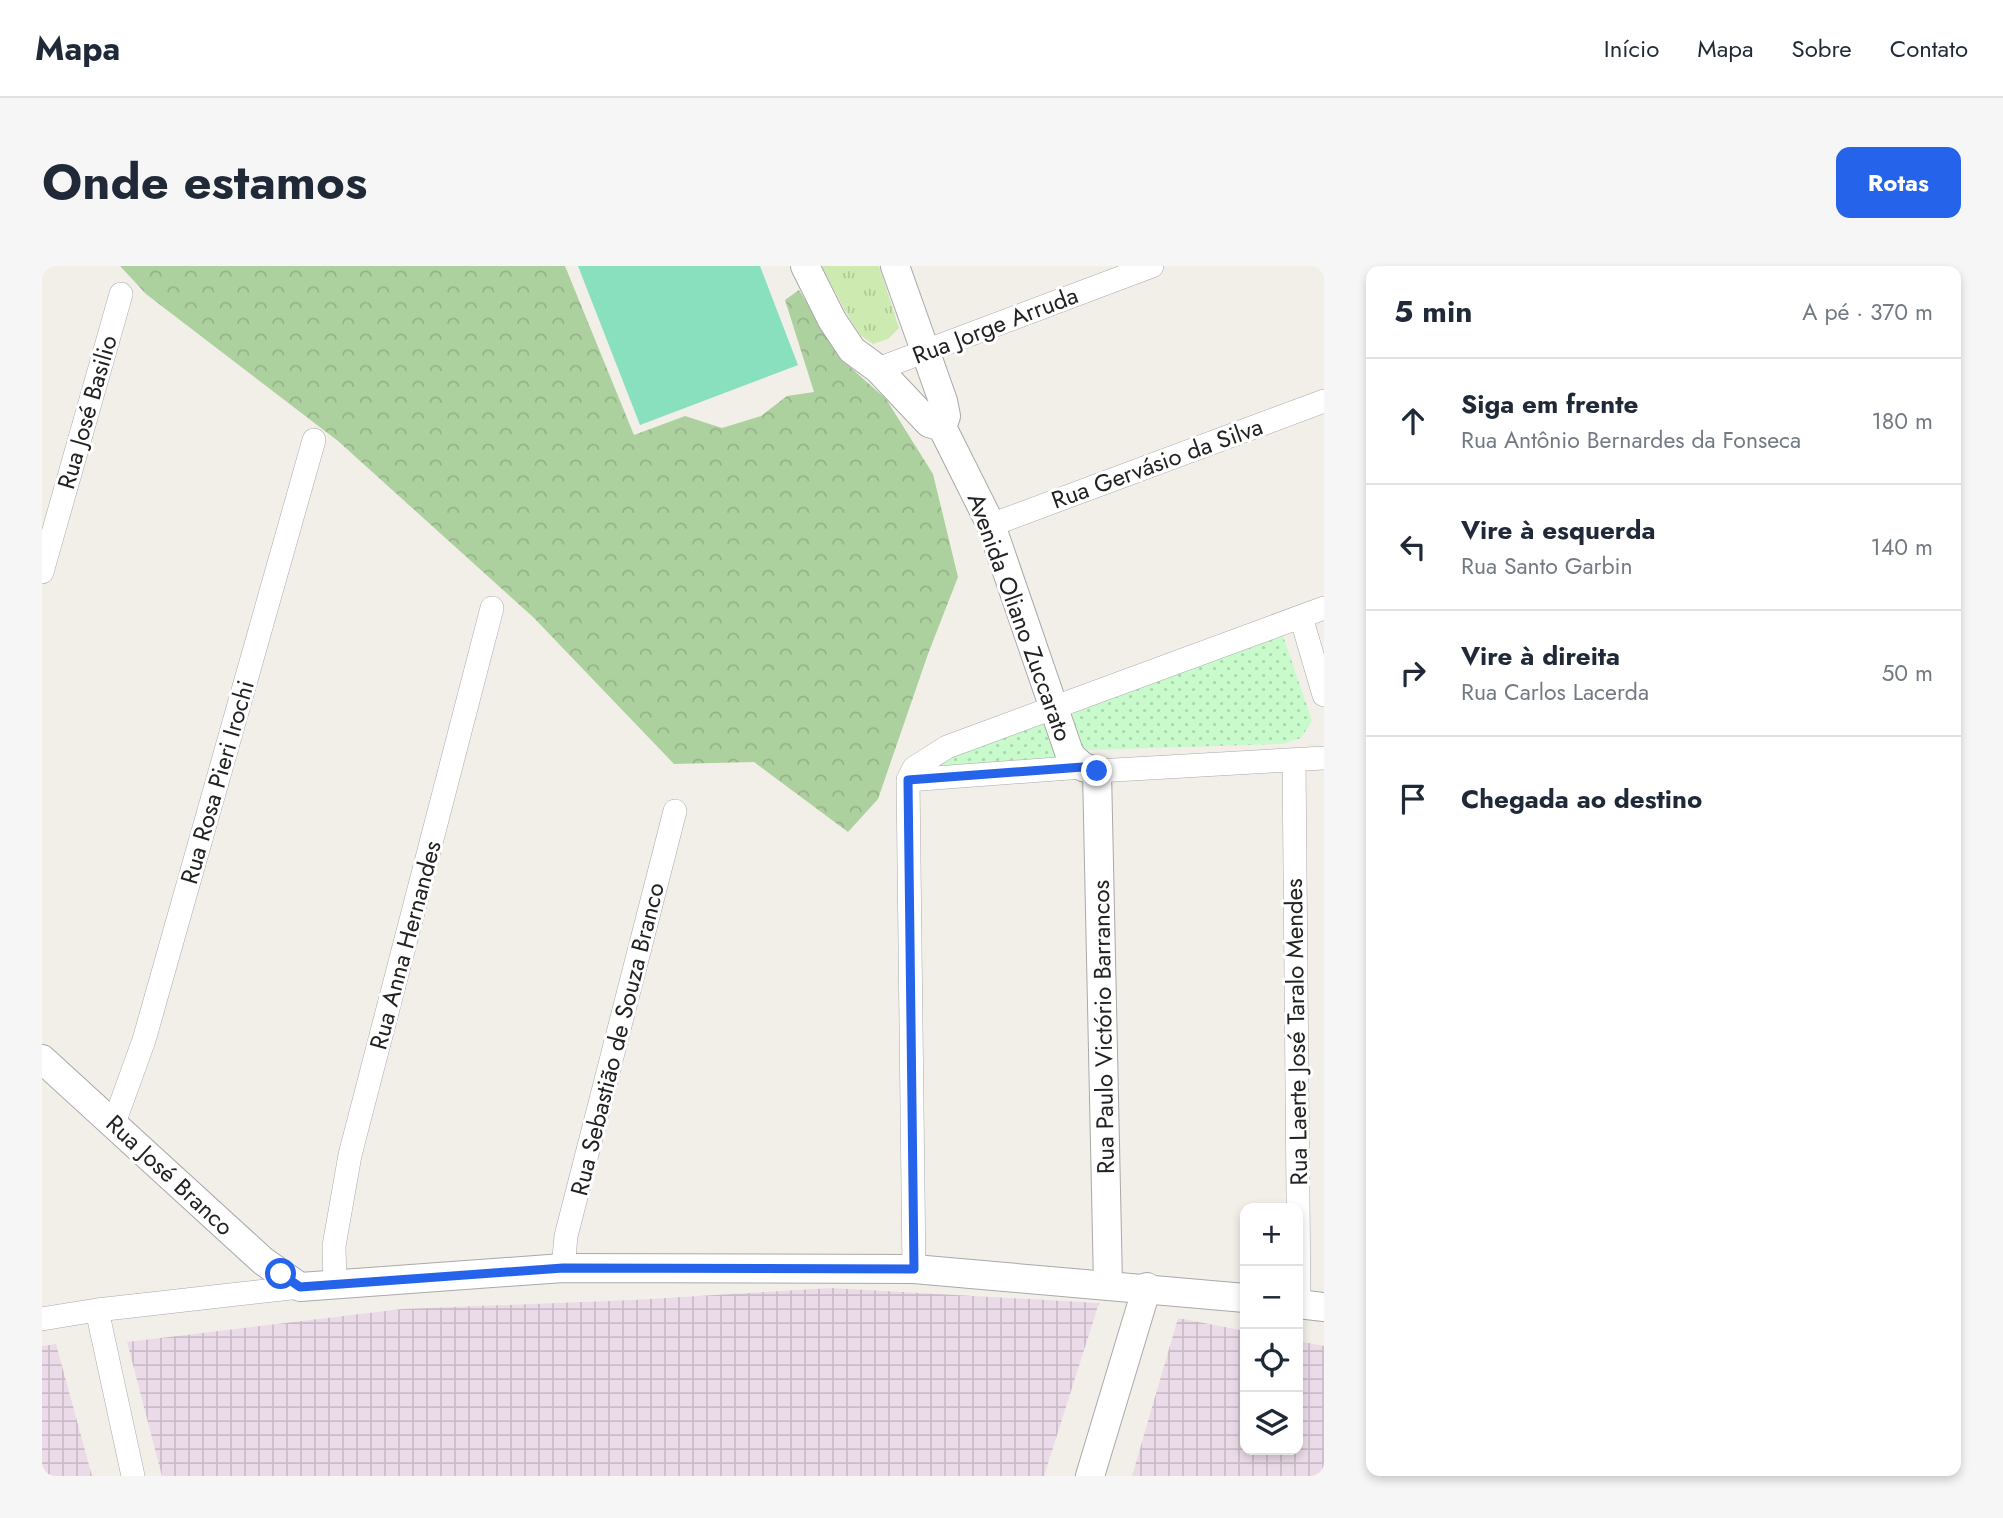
<!DOCTYPE html>
<html lang="pt">
<head>
<meta charset="utf-8">
<style>
	body { margin:0; font-family:Jost,sans-serif; background:#f6f6f7; color:#1f2937 }
	.controls { position:absolute; right:21px; bottom:21px; display:grid; overflow:hidden; border-radius:14px; box-shadow:0 4px 10px #0003 }
	.controls button { width:63px; height:63px; display:grid; place-items:center; padding:0; border:0; border-bottom:2px solid #e0e1e3; background:#fff; color:#1f2937; font:35px sans-serif }
	.stop { position:absolute; width:21px; height:21px; margin:-16px; border:5px solid #2563eb; border-radius:50%; background:#fff }
	.stop.end { background:#2563eb; border-color:#fff; box-shadow:0 2px 7px #0008 }
	.list { margin:0; padding:0; list-style:none }
	h2 { display:flex; justify-content:space-between; align-items:center; height:91px; margin:0; padding:0 28px; font-size:30px }
	h2 small { font-size:23px; font-weight:400; color:#747a83 }
	.list li { display:grid; grid-template-columns:46px 1fr auto; gap:21px; align-items:center; box-sizing:border-box; height:126px; padding:0 28px; border-top:2px solid #e0e1e3 }
	.list b { display:block; font-size:26px; white-space:nowrap }
	.list p { margin:0; font-size:23px; white-space:nowrap; color:#747a83 }
	.list em { font-size:23px; font-style:normal; color:#747a83 }
	.icon { flex:none; width:38px; height:38px; fill:none; stroke:currentColor; stroke-width:2; stroke-linecap:round; stroke-linejoin:round }
	.map { position:relative; flex:none; width:1282px; height:1210px; overflow:hidden; border-radius:14px }
	header { display:flex; align-items:center; gap:42px; box-sizing:border-box; height:98px; padding:0 35px; background:#fff; border-bottom:2px solid #e0e1e3 }
	header strong { font-size:33px }
	nav { display:flex; gap:38px; margin-inline-start:auto; font-size:24px }
	.intro { display:flex; align-items:center; justify-content:space-between; box-sizing:border-box; height:168px; padding:0 42px }
	h1 { margin:0; font-size:49px }
	.button { padding:18px 32px; border-radius:14px; background:#2563eb; color:#fff; font-size:24px; font-weight:700 }
	main { display:flex; gap:42px; padding:0 42px }
	aside { flex:1; background:#fff; border-radius:14px; box-shadow:0 4px 10px #0003 }
	.map>svg:first-child { display:block }
	.industrial { fill:url(#industrial-grid) }
	.grass { fill:url(#grass-tufts) }
	.forest { fill:url(#forest-crowns) }
	.park { fill:url(#park-dots) }
	.pitch { fill:#88e0be }
	.lines { fill:none; stroke-linecap:round; stroke-linejoin:round }
	.minor-casing { stroke:#a9a9a9; stroke-width:24 }
	.tertiary-casing { stroke:#a9a9a9; stroke-width:30 }
	.minor { stroke:#fff; stroke-width:23 }
	.tertiary { stroke:#fff; stroke-width:28 }
	.route { stroke:#2563eb; stroke-width:9 }
	.labels { text-anchor:middle; dominant-baseline:central; stroke-width:6; stroke-linejoin:round; paint-order:stroke }
	.street-label { font-size:24px; fill:#222; stroke:#fff }
</style>
</head>
<body>
<header>
<strong>Mapa</strong>
<nav><a>Início</a><a>Mapa</a><a>Sobre</a><a>Contato</a></nav>
</header>
<div class="intro"><h1>Onde estamos</h1><a class="button">Rotas</a></div>
<main>
<div class="map">
<svg width="1282" height="1210" viewBox="0 0 1282 1210">
	<defs>
		<pattern id="industrial-grid" width="8" height="8" patternUnits="userSpaceOnUse" patternTransform="scale(1.75)"><rect width="8" height="8" fill="#ebdbe8"/><path d="M0 4h8M4 0v8" fill="none" stroke="#c9bcc7"/></pattern>
		<pattern id="grass-tufts" width="24" height="20" patternUnits="userSpaceOnUse" patternTransform="scale(1.75)"><rect width="24" height="20" fill="#cdebb0"/><path d="M3 7l-1-3M5 7V3M7 7l1-3M15 17l-1-3M17 17v-4M19 17l1-3" fill="none" stroke="#b0c997"/></pattern>
		<pattern id="forest-crowns" width="20" height="18" patternUnits="userSpaceOnUse" patternTransform="scale(1.75)"><rect width="20" height="18" fill="#add19e"/><path d="M2 6a3 3 0 1 1 6 0M12 15a3 3 0 1 1 6 0" fill="none" stroke="#95b388"/></pattern>
		<pattern id="park-dots" width="8" height="8" patternUnits="userSpaceOnUse" patternTransform="scale(1.75)"><rect width="8" height="8" fill="#c8facc"/><path d="M2 2h.1M6 6h.1" fill="none" stroke="#acd6af" stroke-width="1.8" stroke-linecap="round"/></pattern>
	</defs>
	<rect width="100%" height="100%" fill="#f2efe9"/>
	<path class="industrial" d="M789,1022L1057,1037L1002,1210H120L85,1076L360,1043L592,1034Z
		M1136,1052L1203,1065V1184H1256V1075L1282,1080V1210H1090Z
		M14,1078L50,1210H0V1080Z"/>
	<path class="grass" d="M779,0H837L857,62L846,73L831,78L819,70L809,55Z"/>
	<path class="forest" d="M78,0H523L592,169L643,150L680,162L719,150L745,130L772,126L743,34L757,24L800,94L844,133L891,208L916,311L886,388L836,533L806,566L712,496L632,498L492,352L296,175L104,28Z"/>
	<path class="park" d="M1241,370L1270,455L1259,472L1240,478L1046,484L1032,476L1026,463L1032,445Z
		M1004,448L1015,498L877,505Z"/>
	<path class="pitch" d="M536,0H718L756,99L598,159Z"/>
	<g class="lines">
		<defs>
			<path id="minor" d="M836,103L1110,0
				M949,259L1282,135
				M0,306L79,28
				M1259,351L1282,429
				M1252,494L1257,1038
				M1055,505L1282,492
				M866,514L1041,501
				M72,857L102,774L272,174
				M521,1002L524,970L633,545
				M872,1003L866,514L872,502L905,481L1282,342
				M293,1018L292,980L308,889L450,342
				M55,1044L91,1210
				M0,1053L55,1044L258,1021"/>
			<path id="tertiary" d="M763,0L790,54L810,84L836,103L887,157L900,161L904,150L901,135L853,0
				M900,161L949,259L1028,489L1041,501L1055,505L1066,1018
				M0,793L221,995L258,1021L521,1002L872,1003L1203,1032
				M1256,1038L1282,1041
				M1048,1210L1105,1021"/>
		</defs>
		<use href="#minor" class="minor-casing"/>
		<use href="#tertiary" class="tertiary-casing"/>
		<use href="#minor" class="minor"/>
		<use href="#tertiary" class="tertiary"/>
	</g>
	<g class="lines">
		<path class="route" d="M239,1008L258,1021L521,1002L872,1003L866,514L1041,501L1055,505"/>
	</g>
	<g class="labels">
		<g class="street-label">
			<text transform="translate(953 59) rotate(-21)">Rua Jorge Arruda</text>
			<text transform="translate(45 146) rotate(-74)">Rua José Basilio</text>
			<text transform="translate(1115 197) rotate(-20)">Rua Gervásio da Silva</text>
			<text transform="translate(978 351) rotate(70)">Avenida Oliano Zuccarato</text>
			<text transform="translate(175 516) rotate(-74)">Rua Rosa Pieri Irochi</text>
			<text transform="translate(363 679) rotate(-75)">Rua Anna Hernandes</text>
			<text transform="translate(1061 761) rotate(-91)">Rua Paulo Victório Barrancos</text>
			<text transform="translate(1254 766) rotate(-91)">Rua Laerte José Taralo Mendes</text>
			<text transform="translate(575 773) rotate(-76)">Rua Sebastião de Souza Branco</text>
			<text transform="translate(128 909) rotate(43)">Rua José Branco</text>
		</g>
	</g>
</svg>
<div class="controls">
<button>+</button>
<button>−</button>
<button><svg class="icon" aria-label="locate" viewBox="0 0 24 24"><circle cx="12" cy="12" r="6"/><path d="M12 2v4M12 18v4M2 12h4M18 12h4"/></svg></button>
<button><svg class="icon" aria-label="layers" viewBox="0 0 24 24"><path d="M12 4l9 5-9 5-9-5zM3 14l9 5 9-5"/></svg></button>
</div>
<div class="stop" style="left:239px;top:1008px"></div>
<div class="stop end" style="left:1055px;top:505px"></div>
</div>
<aside>
<h2>5 min<small>A pé · 370 m</small></h2>
<ul class="list">
<li><svg class="icon" aria-label="ahead" viewBox="0 0 24 24"><path d="M12 20V5M6 11l6-6 6 6"/></svg><div><b>Siga em frente</b><p>Rua Antônio Bernardes da Fonseca</p></div><em>180 m</em></li>
<li><svg class="icon" aria-label="left" viewBox="0 0 24 24"><path d="M17 20v-9H6M10 6l-5 5 5 5"/></svg><div><b>Vire à esquerda</b><p>Rua Santo Garbin</p></div><em>140 m</em></li>
<li><svg class="icon" aria-label="right" viewBox="0 0 24 24"><path d="M7 20v-9h11M14 6l5 5-5 5"/></svg><div><b>Vire à direita</b><p>Rua Carlos Lacerda</p></div><em>50 m</em></li>
<li><svg class="icon" aria-label="arrive" viewBox="0 0 24 24"><path d="M6 21V4h12l-3 4 3 4H6"/></svg><div><b>Chegada ao destino</b></div></li>
</ul>
</aside>
</main>
</body>
</html>
